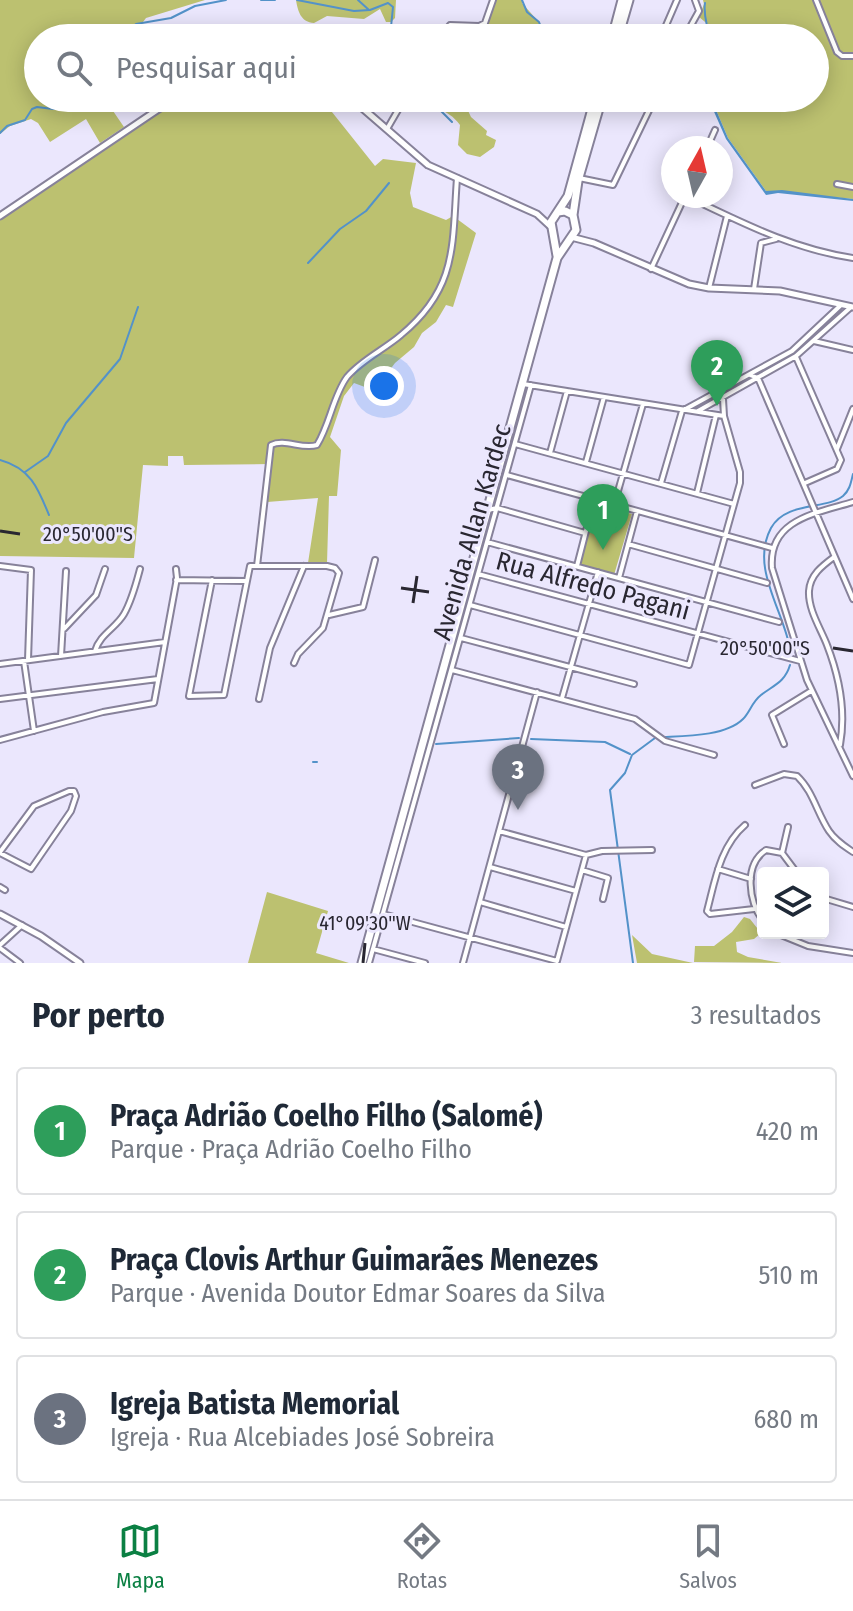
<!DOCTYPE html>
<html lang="pt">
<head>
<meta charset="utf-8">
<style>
	body { margin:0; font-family:"Fira Sans Condensed",sans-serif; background:#f2f2f3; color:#1f2937 }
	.controls { position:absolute; right:24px; bottom:24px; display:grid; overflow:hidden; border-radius:8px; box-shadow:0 4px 20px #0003 }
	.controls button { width:72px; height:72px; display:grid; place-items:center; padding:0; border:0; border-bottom:2px solid #e0e1e3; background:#fff; color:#1f2937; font:40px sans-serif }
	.compass { position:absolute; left:661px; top:136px; width:72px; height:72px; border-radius:50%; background:#fff; box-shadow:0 4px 20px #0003; rotate:8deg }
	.you { position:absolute; left:384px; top:386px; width:28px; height:28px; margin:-20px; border:6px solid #fff; border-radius:50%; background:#1a73e8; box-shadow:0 0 0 12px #1a73e833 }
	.badge { display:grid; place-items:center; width:52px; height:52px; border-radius:50%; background:#0b8043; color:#fff; font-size:26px; font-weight:700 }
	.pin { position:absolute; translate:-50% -66px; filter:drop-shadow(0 2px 4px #0008) }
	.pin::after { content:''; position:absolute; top:42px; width:28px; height:24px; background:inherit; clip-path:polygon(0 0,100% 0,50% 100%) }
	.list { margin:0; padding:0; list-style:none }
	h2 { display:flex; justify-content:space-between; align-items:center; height:104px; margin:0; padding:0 32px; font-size:34px }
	h2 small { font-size:26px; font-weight:400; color:#747a83 }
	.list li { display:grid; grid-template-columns:52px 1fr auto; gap:24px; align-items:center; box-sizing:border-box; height:128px; margin:0 16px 16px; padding:0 16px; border:2px solid #e0e1e3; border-radius:8px }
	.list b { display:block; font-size:30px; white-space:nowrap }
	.list p { margin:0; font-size:26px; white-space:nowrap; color:#747a83 }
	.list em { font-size:26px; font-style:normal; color:#747a83 }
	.icon { flex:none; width:44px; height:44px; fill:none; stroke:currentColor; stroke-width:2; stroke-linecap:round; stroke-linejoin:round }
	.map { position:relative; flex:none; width:853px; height:963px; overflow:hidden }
	.search { position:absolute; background:#fff; box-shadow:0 4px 20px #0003; left:24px; right:24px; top:24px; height:88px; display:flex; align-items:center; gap:20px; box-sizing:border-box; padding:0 28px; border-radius:44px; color:#747a83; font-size:30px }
	.sheet { height:536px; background:#fff }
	nav { display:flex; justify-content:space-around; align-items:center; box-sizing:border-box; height:112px; border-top:2px solid #e0e1e3; background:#fff; font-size:22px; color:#747a83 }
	nav a { display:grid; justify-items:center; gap:4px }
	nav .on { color:#0b8043 }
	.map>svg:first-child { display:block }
	.green { fill:#bcc170 }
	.water { fill:#5392c9 }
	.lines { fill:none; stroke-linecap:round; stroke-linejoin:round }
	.stream { stroke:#5392c9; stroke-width:2 }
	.minor-casing { stroke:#87829a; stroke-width:8 }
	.tertiary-casing { stroke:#87829a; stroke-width:9 }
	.secondary-casing { stroke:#87829a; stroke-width:9 }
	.trunk-casing { stroke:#87829a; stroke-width:11 }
	.minor { stroke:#fff; stroke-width:4 }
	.tertiary { stroke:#fff; stroke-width:5 }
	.secondary { stroke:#fff; stroke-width:5 }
	.trunk { stroke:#fff; stroke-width:7 }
	.ticks { fill:none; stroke:#292731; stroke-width:3 }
	.labels { text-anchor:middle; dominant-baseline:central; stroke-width:6; stroke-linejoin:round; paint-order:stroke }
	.street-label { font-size:26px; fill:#292731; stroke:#ebe7fd }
	.ticks-label { font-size:20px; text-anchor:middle; fill:#292731; stroke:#ebe7fd; stroke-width:6; stroke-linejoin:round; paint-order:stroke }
</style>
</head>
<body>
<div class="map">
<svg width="853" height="963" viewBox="0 0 853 963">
	<rect width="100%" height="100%" fill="#ebe7fd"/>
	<path class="green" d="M0,0H205L146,18L143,22L128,27L123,38H38V98H117L111,108L124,127L100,143L86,119L50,142L38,123L31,119L10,126L0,134Z
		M296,0H396L395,18L391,22H386L380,9L364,19L327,16L314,23C301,22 298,12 296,0Z
		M493,0H522V3L545,29L561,38H446L470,36L484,30Z
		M703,0H853V199L766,191L728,138L711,98H815V38H704L710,26L699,17L704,4Z
		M180,98H324V102L375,166L383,159L416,163L410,193L413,207L446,220L453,216L476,233L453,307L446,305L436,322L422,333L414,347L395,363L377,387L381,393L354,383L344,396L330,437L341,450L337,496H329L327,563H308L318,498L267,502L270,464L184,465L183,456H168V466L143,465L134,558L0,556V219Z
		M421,98H462L471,117L487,131L486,135L496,140L494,147L480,157L467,154L458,145L460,125C447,107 432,110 421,98Z
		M598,504L632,514L614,575L580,565L595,507Z
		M267,892L328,911L316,953L349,963H248Z
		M744,917L750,919L761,933L754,939L736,942L737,952L748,957L782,963L694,962L695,946H714L732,932Z
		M632,935L652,954L693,963H637Z"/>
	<path class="water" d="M708,98H711L728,138L766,191L782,190L853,199V201L778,193L766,195L726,139Z"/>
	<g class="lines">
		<path class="stream" d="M261,0H275
			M297,0L354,11L370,10L388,3L393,7L391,27L396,38
			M358,0L369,10
			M522,0L527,12L539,22L545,38
			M705,3C703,16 708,25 709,38
			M397,35L428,28L444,38
			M118,38L136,24L171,18L195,6L226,0
			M545,38H554
			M428,98L452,122
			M0,133L7,126L25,120L32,109L37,107L53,109L94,107L106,98
			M308,263L340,229L366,211L389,183
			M0,460C30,468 38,488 49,515
			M25,472L48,456L66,423L120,359L138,307
			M791,654C786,613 749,569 771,528C786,501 826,510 843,496C850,490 851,482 853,474
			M664,737C686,736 726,736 743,719C750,712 752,702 761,695C774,685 785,682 790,665
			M531,739L605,742L630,754
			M436,744L519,738
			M313,762H317
			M633,963L610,790L625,773L632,755L655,738"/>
		<defs>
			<path id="minor" d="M816,0L837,52L842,56H853
				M439,38L450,25L479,26L485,23L493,0
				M676,38L664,30L677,0
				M684,38L699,11L695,0
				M387,129L405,98
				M707,148L715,130
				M579,178L613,185L655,98
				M837,184L853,187
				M686,196C741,222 792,249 853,258
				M651,269L685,196
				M709,288L727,216
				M754,289L761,243L776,239
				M814,341L853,350
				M796,357L841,460L837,469L805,483
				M750,375L758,378L853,599
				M723,399L724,416
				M698,411L796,356L851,307
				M515,444L734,504
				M837,449L853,409
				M550,453L567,391
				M586,462L604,397
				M507,475L772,548
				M661,483L682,411L792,351L841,305
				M697,493L716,415
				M853,502C817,513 768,519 772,568L807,680L853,776
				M614,505L643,404
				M488,510L497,508L585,533
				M487,542L779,622
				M628,544L767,583
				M834,557C822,566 810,575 809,591C808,610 821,629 827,645C839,676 846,712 840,745
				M0,566L31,570L28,660
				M257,566L271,445C285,438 302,450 317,445C330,424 333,396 347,377C361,360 385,349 401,335C458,288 452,245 457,178
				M257,566H327L335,568L339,573L323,628L298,654L294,663
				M577,566L594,500
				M478,574L800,661
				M619,578L637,511
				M176,580L247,581
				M212,580L189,696L224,695L250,566H256
				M470,605L689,665L740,483V472L724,416L523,384
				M329,615L363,607L375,560
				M64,629L96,595L105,569
				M461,638L634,684
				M95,651C100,634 116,628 124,614C132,600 136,584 140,569
				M61,656L66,571
				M24,661L34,731
				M0,664L165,642
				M452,670L635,719L665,741L714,755
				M562,698L598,572
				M0,699L158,679
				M259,699L270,648L304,566
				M0,740L103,712L154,703L177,578L176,569
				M784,744L772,715L811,691
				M755,785L784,774L797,776C813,791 817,813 829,831C835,840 844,846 853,852
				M745,825C720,846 715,881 707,911L710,914L754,909
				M499,831L586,855L602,851L652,850
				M0,852L34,806L69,791H74L76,796L71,811L31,869L0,853
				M782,853L788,827
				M490,867L576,891
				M718,869L751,879
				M582,870L608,878L603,899
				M0,887L5,890
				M823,898L853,907
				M480,902L566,927
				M383,914L557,961
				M763,921C749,902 743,865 766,850L782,853L797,873
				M776,933L808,946L853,953
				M0,945L22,925
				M0,948L20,963
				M373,949L425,963
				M557,961L586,855
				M369,963L531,385
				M463,963L537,692"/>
			<path id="tertiary" d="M347,98L360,106L428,165L537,214L550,226
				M0,216L175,98"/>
			<path id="secondary" d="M571,237L594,243L689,284L709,288L780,291L853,307
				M0,914L41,936L80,963"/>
			<path id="trunk" d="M612,38L622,0
				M618,38L629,0
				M573,215L578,181L602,98
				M557,256L551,222L568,196L595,98
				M362,963L557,258L576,230L573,215L565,211L558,212"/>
		</defs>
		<use href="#minor" class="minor-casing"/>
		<use href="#tertiary" class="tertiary-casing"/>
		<use href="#secondary" class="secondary-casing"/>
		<use href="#trunk" class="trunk-casing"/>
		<use href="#minor" class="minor"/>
		<use href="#tertiary" class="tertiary"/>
		<use href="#secondary" class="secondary"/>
		<use href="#trunk" class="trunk"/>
	</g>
	<path class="ticks" d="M0,531L20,534M401,588L429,592M413,603L417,576M833,648L853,651M363,963L365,943"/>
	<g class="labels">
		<g class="street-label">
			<text transform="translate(472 532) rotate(-74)">Avenida Allan Kardec</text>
			<text transform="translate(593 586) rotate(15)">Rua Alfredo Pagani</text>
		</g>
	</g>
	<g class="ticks-label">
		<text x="88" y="541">20°50'00"S</text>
		<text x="765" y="655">20°50'00"S</text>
		<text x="365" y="930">41°09'30"W</text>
	</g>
</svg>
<div class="controls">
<button><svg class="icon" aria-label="layers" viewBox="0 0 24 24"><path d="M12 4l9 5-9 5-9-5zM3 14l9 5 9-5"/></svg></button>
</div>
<svg class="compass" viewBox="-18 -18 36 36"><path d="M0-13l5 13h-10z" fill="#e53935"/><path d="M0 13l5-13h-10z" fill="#747a83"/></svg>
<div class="you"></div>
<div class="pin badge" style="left:603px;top:550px;background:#2e9e5b">1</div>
<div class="pin badge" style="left:717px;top:406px;background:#2e9e5b">2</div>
<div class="pin badge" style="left:518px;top:810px;background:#6b7280">3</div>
<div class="search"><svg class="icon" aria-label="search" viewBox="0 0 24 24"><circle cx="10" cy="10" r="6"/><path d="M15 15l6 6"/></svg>Pesquisar aqui</div>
</div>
<section class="sheet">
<h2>Por perto<small>3 resultados</small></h2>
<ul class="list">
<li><span class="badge" style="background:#2e9e5b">1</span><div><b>Praça Adrião Coelho Filho (Salomé)</b><p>Parque · Praça Adrião Coelho Filho</p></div><em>420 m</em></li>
<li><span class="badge" style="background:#2e9e5b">2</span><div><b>Praça Clovis Arthur Guimarães Menezes</b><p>Parque · Avenida Doutor Edmar Soares da Silva</p></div><em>510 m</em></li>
<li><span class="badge" style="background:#6b7280">3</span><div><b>Igreja Batista Memorial</b><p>Igreja · Rua Alcebiades José Sobreira</p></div><em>680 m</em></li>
</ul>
</section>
<nav>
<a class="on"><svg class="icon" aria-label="map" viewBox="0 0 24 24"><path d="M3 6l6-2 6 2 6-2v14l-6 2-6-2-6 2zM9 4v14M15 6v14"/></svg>Mapa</a>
<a><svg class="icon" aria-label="directions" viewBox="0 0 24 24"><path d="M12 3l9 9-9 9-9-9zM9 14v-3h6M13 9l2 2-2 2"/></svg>Rotas</a>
<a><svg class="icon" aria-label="saved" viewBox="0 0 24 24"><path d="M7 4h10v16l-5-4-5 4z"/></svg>Salvos</a>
</nav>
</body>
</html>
